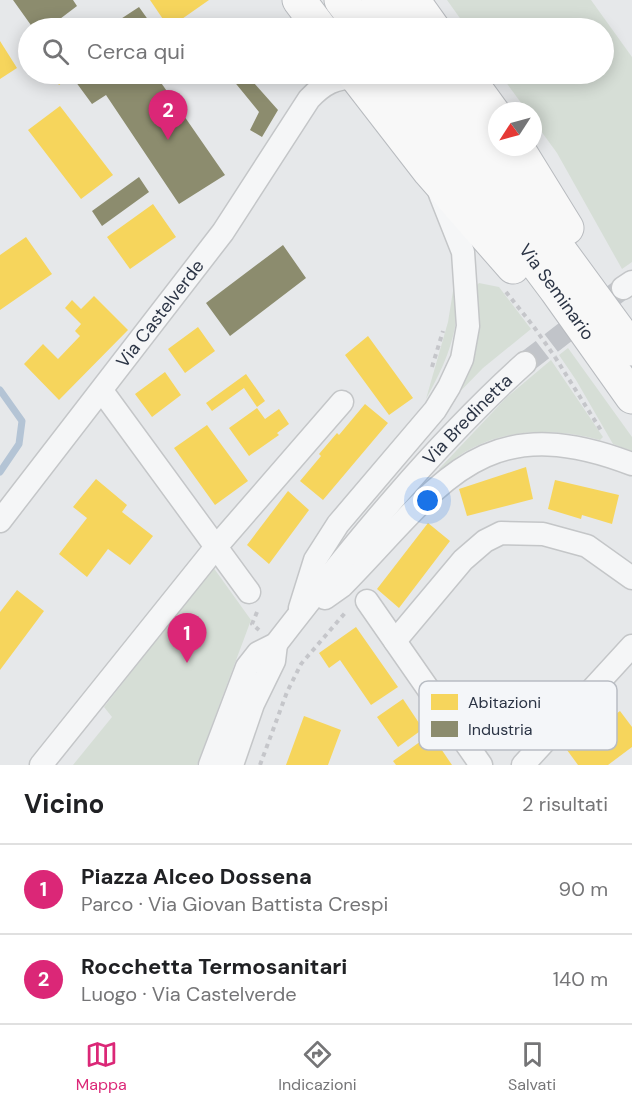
<!DOCTYPE html>
<html lang="it">
<head>
<meta charset="utf-8">
<style>
	body { margin:0; font-family:"DM Sans",sans-serif; background:#f2f2f2; color:#202124 }
	.compass { position:absolute; left:488px; top:102px; width:54px; height:54px; border-radius:50%; background:#fff; box-shadow:0 3px 15px #0003; rotate:234deg }
	.you { position:absolute; left:428px; top:501px; width:21px; height:21px; margin:-15px; border:4px solid #fff; border-radius:50%; background:#1a73e8; box-shadow:0 0 0 9px #1a73e833 }
	.badge { display:grid; place-items:center; width:39px; height:39px; border-radius:50%; background:#db2777; color:#fff; font-size:20px; font-weight:700 }
	.pin { position:absolute; translate:-50% -50px; filter:drop-shadow(0 2px 3px #0008) }
	.pin::after { content:''; position:absolute; top:32px; width:21px; height:18px; background:inherit; clip-path:polygon(0 0,100% 0,50% 100%) }
	.list { margin:0; padding:0; list-style:none }
	h2 { display:flex; justify-content:space-between; align-items:center; height:78px; margin:0; padding:0 24px; font-size:26px }
	h2 small { font-size:20px; font-weight:400; color:#757577 }
	.list li { display:grid; grid-template-columns:39px 1fr auto; gap:18px; align-items:center; box-sizing:border-box; height:90px; padding:0 24px; border-top:2px solid #e0e0e0 }
	.list b { display:block; font-size:22px; white-space:nowrap }
	.list p { margin:0; font-size:20px; white-space:nowrap; color:#757577 }
	.list em { font-size:20px; font-style:normal; color:#757577 }
	.icon { flex:none; width:33px; height:33px; fill:none; stroke:currentColor; stroke-width:2; stroke-linecap:round; stroke-linejoin:round }
	.map { position:relative; flex:none; width:632px; height:765px; overflow:hidden }
	.search { position:absolute; background:#fff; box-shadow:0 3px 15px #0003; left:18px; right:18px; top:18px; height:66px; display:flex; align-items:center; gap:15px; box-sizing:border-box; padding:0 21px; border-radius:33px; color:#757577; font-size:22px }
	.sheet { height:258px; background:#fff }
	nav { display:flex; justify-content:space-around; align-items:center; box-sizing:border-box; height:84px; border-top:2px solid #e0e0e0; background:#fff; font-size:16px; color:#757577 }
	nav a { display:grid; justify-items:center; gap:3px }
	nav .on { color:#db2777 }
	.map>svg:first-child { display:block }
	.green { fill:#d6ded6 }
	.homes { fill:#f6d55c }
	.industry { fill:#8c8c6e }
	.lines { fill:none; stroke-linecap:round; stroke-linejoin:round }
	.stream { stroke:#b4c4d5; stroke-width:7 }
	.minor-tunnel { stroke:#c1c4c9; stroke-width:22; stroke-dasharray:22 11; stroke-linecap:butt }
	.minor-casing { stroke:#c4c6c8; stroke-width:25 }
	.highway-casing { stroke:#b8bbbf; stroke-width:35 }
	.path { stroke:#c5c6ca; stroke-width:4; stroke-dasharray:4.5 4.5; stroke-linecap:butt }
	.minor { stroke:#f5f6f7; stroke-width:22 }
	.highway { stroke:#f8f8f8; stroke-width:33 }
	.path-bridge { stroke:#c5c6ca; stroke-width:4; stroke-dasharray:4.5 4.5; stroke-linecap:butt }
	.labels { text-anchor:middle; dominant-baseline:central; stroke-width:6; stroke-linejoin:round; paint-order:stroke }
	.street-label { font-size:18px; fill:#2b3445; stroke:#f4f6f9 }
	.key { fill:#f4f6f9; stroke:#b8bcc3; stroke-width:1.5 }
	.key-label { font-size:16px; fill:#2b3445 }
</style>
</head>
<body>
<div class="map">
<svg width="632" height="765" viewBox="0 0 632 765">
	<rect width="100%" height="100%" fill="#e6e8ea"/>
	<path class="green" d="M447,0H591L632,57V262L622,269L557,153L533,120V111H527L500,74H604V28H467Z
		M479,283L499,287L531,329L483,368L441,411L475,287Z
		M454,285C464,324 445,365 426,399L448,322Z
		M568,348L632,437V451L613,444L576,380L559,355Z
		M551,360L603,437L600,440C544,425 485,429 441,470L439,469L506,398Z
		M213,567L251,620L197,765H73L112,717L104,707Z"/>
	<path class="homes" d="M150,0H209L169,28Z
		M0,41L17,68L0,79Z
		M51,74H70L72,75L59,85Z
		M60,106L113,175L81,199L28,130Z
		M153,204L176,237L130,269L107,237Z
		M26,237L52,274L0,310V255Z
		M94,296L128,330L59,400L24,364L43,344L58,359L80,336L75,331L81,324L65,308L72,300L81,309Z
		M198,327L215,351L185,373L168,349Z
		M368,336L413,398L389,415L345,355Z
		M165,372L181,395L152,417L135,394Z
		M246,374L265,401L257,407L244,388L212,411L206,403Z
		M365,404L388,423L323,500L300,481L321,456L319,454L337,433L339,435Z
		M257,408L265,419L279,409L289,424L277,433L279,435L249,456L229,428Z
		M207,425L248,481L215,505L174,448Z
		M526,467L533,499L467,516L459,489Z
		M96,479L127,505L122,512L153,536L130,565L108,549L87,577L59,554L87,518L73,507Z
		M555,480L619,495L612,524L582,515L581,519L548,509Z
		M288,491L309,510L269,564L247,545Z
		M428,523L450,541L399,608L377,589Z
		M17,590L44,611L0,670V612Z
		M356,627L398,687L371,705L340,660L329,668L319,653Z
		M403,699L423,729L398,747L377,717Z
		M620,711L632,727V747L608,765H578L567,750Z
		M304,716L341,730L328,765H286Z
		M431,734L452,765H396L393,761Z"/>
	<path class="industry" d="M13,0H73L77,6L48,28H33Z
		M139,7L154,28H107Z
		M70,74H155L225,175L179,204L106,95L92,104Z
		M228,74H246L278,110L262,137L250,130L259,112Z
		M139,177L149,192L102,226L92,211Z
		M283,245L306,278L230,336L206,303Z"/>
	<g class="lines">
		<path class="stream" d="M0,390L22,421L19,444L0,472"/>
		<path class="minor-tunnel" d="M525,363L623,288"/>
		<defs>
			<g id="minor">
				<path d="M623,288L632,282"/>
				<path d="M102,391L249,592"/>
				<path id="s1" d="M0,521L223,232L309,99C324,83 335,78 356,77"/>
				<path d="M325,598L342,586C439,488 479,405 632,464"/>
				<path d="M367,601L481,765"/>
				<path d="M300,608L315,560L338,524L435,410L449,387L462,359L468,326L463,252L440,194"/>
				<path d="M395,641L463,560L485,541L501,533L543,534L587,546L632,578"/>
				<path d="M41,765L216,547L342,402"/>
				<path id="s2" d="M210,765L247,667L258,653L276,644C351,547 434,445 525,363"/>
				<path d="M232,765L253,704L274,661L276,644"/>
				<path d="M523,765L632,646"/>
			</g>
			<g id="highway">
				<path d="M299,0L320,28"/>
				<path d="M341,0L362,28"/>
				<path d="M378,0L398,28"/>
				<path d="M413,0L433,28"/>
				<path d="M354,74L429,171L513,267"/>
				<path id="s3" d="M394,74L556,290L632,397"/>
				<path d="M431,74L632,349"/>
				<path d="M465,74L497,118"/>
				<path d="M517,147L567,228"/>
			</g>
		</defs>
		<use href="#minor" class="minor-casing"/>
		<use href="#highway" class="highway-casing"/>
		<path class="path" d="M506,292L534,327
			M555,357L602,432
			M432,367L443,331
			M257,612L252,624L259,630
			M260,765L287,692L301,664L345,613"/>
		<use href="#minor" class="minor"/>
		<use href="#highway" class="highway"/>
		<path class="path-bridge" d="M534,327L555,357"/>
	</g>
	<g class="labels">
		<g class="street-label">
			<text stroke="none"><textPath href="#s3" startOffset="272">Via Seminario</textPath></text>
			<text stroke="none"><textPath href="#s1" startOffset="262">Via Castelverde</textPath></text>
			<text stroke="none"><textPath href="#s2" startOffset="438">Via Bredinetta</textPath></text>
		</g>
	</g>
	<rect x="419" y="681" width="198" height="69" rx="9" class="key"/>
	<rect x="431" y="694" width="27" height="16" fill="#f6d55c"/>
	<rect x="431" y="721" width="27" height="16" fill="#8c8c6e"/>
	<g class="key-label">
		<text x="468" y="708">Abitazioni</text>
		<text x="468" y="735">Industria</text>
	</g>
</svg>
<svg class="compass" viewBox="-18 -18 36 36"><path d="M0-13l5 13h-10z" fill="#e53935"/><path d="M0 13l5-13h-10z" fill="#757577"/></svg>
<div class="you"></div>
<div class="pin badge" style="left:187px;top:663px">1</div>
<div class="pin badge" style="left:168px;top:140px">2</div>
<div class="search"><svg class="icon" aria-label="search" viewBox="0 0 24 24"><circle cx="10" cy="10" r="6"/><path d="M15 15l6 6"/></svg>Cerca qui</div>
</div>
<section class="sheet">
<h2>Vicino<small>2 risultati</small></h2>
<ul class="list">
<li><span class="badge">1</span><div><b>Piazza Alceo Dossena</b><p>Parco · Via Giovan Battista Crespi</p></div><em>90 m</em></li>
<li><span class="badge">2</span><div><b>Rocchetta Termosanitari</b><p>Luogo · Via Castelverde</p></div><em>140 m</em></li>
</ul>
</section>
<nav>
<a class="on"><svg class="icon" aria-label="map" viewBox="0 0 24 24"><path d="M3 6l6-2 6 2 6-2v14l-6 2-6-2-6 2zM9 4v14M15 6v14"/></svg>Mappa</a>
<a><svg class="icon" aria-label="directions" viewBox="0 0 24 24"><path d="M12 3l9 9-9 9-9-9zM9 14v-3h6M13 9l2 2-2 2"/></svg>Indicazioni</a>
<a><svg class="icon" aria-label="saved" viewBox="0 0 24 24"><path d="M7 4h10v16l-5-4-5 4z"/></svg>Salvati</a>
</nav>
</body>
</html>
